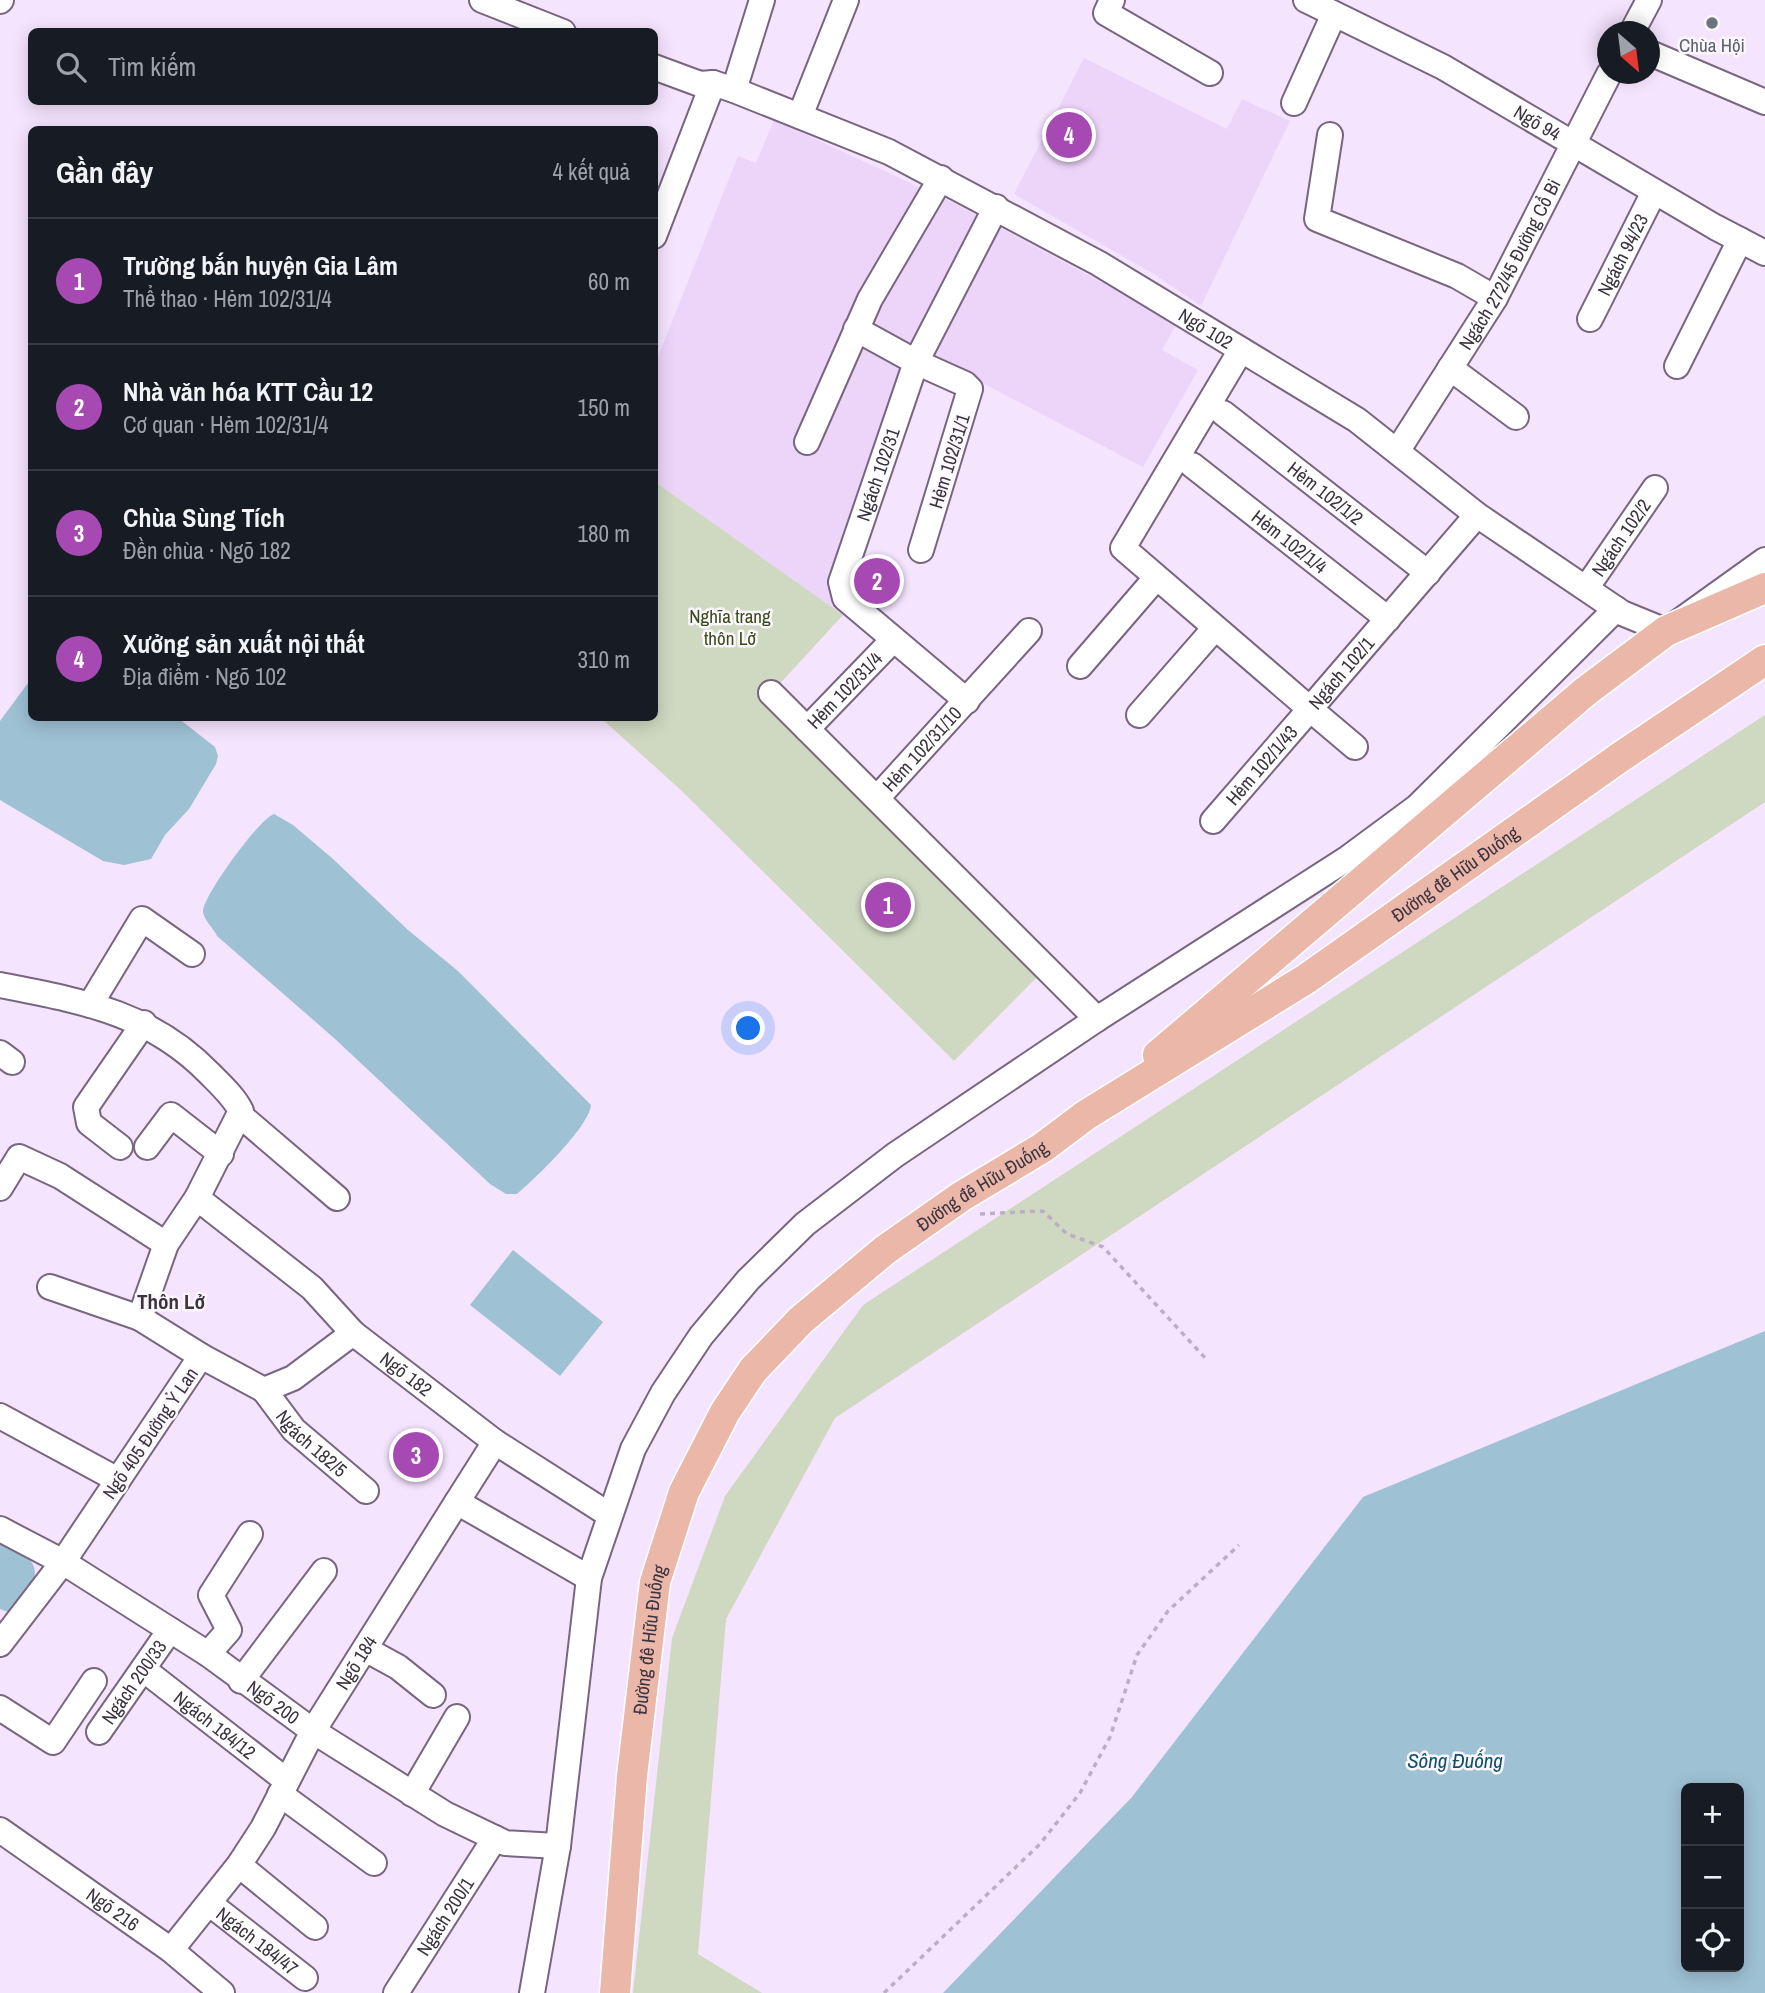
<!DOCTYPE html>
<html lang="vi">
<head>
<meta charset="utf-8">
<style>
	body { margin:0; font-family:"Archivo Narrow",sans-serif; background:#242831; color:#f1f3f6 }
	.controls { position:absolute; right:21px; bottom:21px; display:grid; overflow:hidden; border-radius:10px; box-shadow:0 4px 18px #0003 }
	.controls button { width:63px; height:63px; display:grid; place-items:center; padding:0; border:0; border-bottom:2px solid #363941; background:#171b24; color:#f1f3f6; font:35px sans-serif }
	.compass { position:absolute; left:1597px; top:21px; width:63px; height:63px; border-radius:50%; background:#171b24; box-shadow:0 4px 18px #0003; rotate:152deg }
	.you { position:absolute; left:749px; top:1029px; width:24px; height:24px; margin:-18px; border:5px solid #fff; border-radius:50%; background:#1a73e8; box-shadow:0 0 0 10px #1a73e833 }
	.badge { display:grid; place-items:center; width:46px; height:46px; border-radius:50%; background:#a749b2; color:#fff; font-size:23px; font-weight:700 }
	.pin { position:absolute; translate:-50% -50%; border:4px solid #fff; box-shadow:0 2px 7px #0006 }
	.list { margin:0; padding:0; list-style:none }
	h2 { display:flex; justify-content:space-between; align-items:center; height:91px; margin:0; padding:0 28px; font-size:30px }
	h2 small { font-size:23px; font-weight:400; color:#9ea1a6 }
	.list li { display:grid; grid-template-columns:46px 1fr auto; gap:21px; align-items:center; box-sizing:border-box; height:126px; padding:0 28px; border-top:2px solid #363941 }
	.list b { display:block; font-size:26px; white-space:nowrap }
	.list p { margin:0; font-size:23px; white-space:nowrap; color:#9ea1a6 }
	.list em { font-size:23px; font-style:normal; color:#9ea1a6 }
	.icon { flex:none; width:38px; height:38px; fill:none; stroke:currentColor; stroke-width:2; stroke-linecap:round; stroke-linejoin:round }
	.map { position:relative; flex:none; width:1765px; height:1993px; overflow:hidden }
	.search { position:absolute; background:#171b24; box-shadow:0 4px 18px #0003; left:28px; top:28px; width:630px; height:77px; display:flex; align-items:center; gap:18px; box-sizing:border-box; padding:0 24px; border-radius:10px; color:#9ea1a6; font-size:26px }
	.panel { position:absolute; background:#171b24; box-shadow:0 4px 18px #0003; left:28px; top:126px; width:630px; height:595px; border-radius:10px }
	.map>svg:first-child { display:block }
	.built { fill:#edd5fa }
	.green { fill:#cfd8c1 }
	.water { fill:#9ec1d4; fill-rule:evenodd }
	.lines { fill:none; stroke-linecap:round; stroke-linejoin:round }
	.minor-casing { stroke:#786681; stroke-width:28 }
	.major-casing { stroke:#fff; stroke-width:33 }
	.path { stroke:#bdaec4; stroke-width:3.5; stroke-dasharray:5 5; stroke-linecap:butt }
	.minor { stroke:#fff; stroke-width:24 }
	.major { stroke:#ebb7a9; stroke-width:30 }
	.worship-dot { fill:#6b7280; stroke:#fbf7fd; stroke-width:2.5 }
	.labels { text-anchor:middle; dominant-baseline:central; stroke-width:5; stroke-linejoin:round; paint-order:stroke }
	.worship-label { font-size:19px; fill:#5b616d; stroke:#fbf7fd }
	.street-label { font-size:19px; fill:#3b333f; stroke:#fbf7fd }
	.park-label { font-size:19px; fill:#394a18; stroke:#fbf7fd }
	.neighbourhood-label { font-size:21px; font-weight:bold; fill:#3b333f; stroke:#fbf7fd }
	.water-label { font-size:21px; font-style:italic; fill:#0f506b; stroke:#fbf7fd }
</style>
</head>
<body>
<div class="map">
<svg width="1765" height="1993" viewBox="0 0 1765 1993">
	<rect width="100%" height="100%" fill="#f5e4fe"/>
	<path class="built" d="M1084,58L1227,129L1242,99L1290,121L1201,306L1152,273L1014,194Z
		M774,120L956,204L1177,323L1162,350L1198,370L1143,467L925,353L841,555L843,615L655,482V364L738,156L756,163Z"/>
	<path class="green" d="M655,482L843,615L774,690L1045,969L954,1061L684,793L601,718H654Z
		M1765,715V802L835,1418L726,1619L698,1954L762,1993H633L672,1638L725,1496L863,1305Z"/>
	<path class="water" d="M31,679L32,718H178L215,747L218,756L216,764L189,809L165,835L151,859L124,865L103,861L0,800V721Z
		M274,814L293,825L333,859L408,930L458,971L591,1105C589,1127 535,1179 517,1194H506L490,1184L334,1038L217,936C214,929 204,920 203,912C202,897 260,818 274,814Z
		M513,1250L603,1322L560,1376L470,1305Z
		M1765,1331V1993H943L1132,1797L1363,1497ZM1739,1788V1967H1686V1788Z
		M0,1534C43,1567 45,1569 13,1614L0,1609Z"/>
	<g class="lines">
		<defs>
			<g id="minor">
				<path d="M482,0L563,32"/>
				<path d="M1112,0L1106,13L1210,73"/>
				<path id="s1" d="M1306,0L1443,67L1715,227L1765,253"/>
				<path d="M0,1L1,0"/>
				<path d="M1632,32L1649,0"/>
				<path d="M1650,53L1765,102"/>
				<path id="s2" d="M654,67L700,84L713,83L734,90L889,152L1098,263L1357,420L1477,515L1622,613L1666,631L1765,560"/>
				<path d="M734,90L762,0"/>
				<path d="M1294,103L1334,14"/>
				<path d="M800,116L846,0"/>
				<path d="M1330,135L1317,219L1457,276L1495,298"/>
				<path d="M654,236L713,83"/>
				<path id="s3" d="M1590,319L1654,192"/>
				<path d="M856,329L916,362L965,384L970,389L921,550"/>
				<path id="s4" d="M1241,350L1123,548L1310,709L1477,515"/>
				<path d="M1677,366L1740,240"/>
				<path d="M1450,368L1516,417"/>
				<path id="s5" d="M1223,413L1428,573"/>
				<path d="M807,442L870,299L941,178"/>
				<path id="s6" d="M1398,450L1495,298L1609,74"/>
				<path id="s7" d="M1192,465L1388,619"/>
				<path id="s8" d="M1587,587L1655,488"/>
				<path d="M1080,666L1156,578"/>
				<path d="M771,693L1097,1019"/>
				<path id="s9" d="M967,701L845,598L841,582L916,362L996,207"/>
				<path d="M1139,715L1215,628"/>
				<path id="s10" d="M807,729L892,641"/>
				<path id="s11" d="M878,797L1029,631"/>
				<path id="s12" d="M1213,821L1310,709L1355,747"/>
				<path d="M0,985C81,1001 150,1012 210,1074C221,1085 234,1097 241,1111L197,1198L166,1244L140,1318L201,1356L63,1562L0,1644"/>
				<path d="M90,1005L142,919L192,954"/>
				<path d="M0,1053L12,1062"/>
				<path d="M241,1116L337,1198"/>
				<path d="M120,1147L89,1123L86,1107L144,1023"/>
				<path d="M147,1147L171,1115L221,1154"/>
				<path d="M0,1188L19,1157L60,1176L166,1244"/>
				<path d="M197,1198L312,1288L353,1333"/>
				<path d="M50,1287L140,1318"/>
				<path id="s13" d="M201,1356L264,1390L293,1378L353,1333L495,1442L608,1514"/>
				<path id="s14" d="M264,1390L294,1430L366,1491"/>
				<path d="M0,1416L118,1480"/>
				<path d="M457,1502L495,1442"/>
				<path id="s15" d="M0,1529L63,1562L208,1654L313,1731L445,1814L505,1843L558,1846"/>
				<path d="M365,1649L398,1667L433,1695"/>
				<path d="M208,1654L229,1630L211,1595L250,1534"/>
				<path id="s16" d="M143,1669L287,1781"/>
				<path d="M241,1681L324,1571"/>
				<path d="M0,1708L53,1742L94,1681"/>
				<path id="s17" d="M99,1732L170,1630"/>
				<path d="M280,1794L374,1863"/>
				<path d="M412,1794L457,1717"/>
				<path id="s18" d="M0,1830L171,1950L222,1993"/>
				<path d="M239,1865L315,1927"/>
				<path id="s19" d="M210,1904L305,1978"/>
				<path id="s20" d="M171,1950L239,1865L263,1828L313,1731L457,1502L589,1578"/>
				<path id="s21" d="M396,1993L495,1838"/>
				<path d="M532,1993L558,1846L589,1578L633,1449L663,1393L701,1336L748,1280L805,1224L895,1155L1097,1019L1348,858L1417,807L1616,609"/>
			</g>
			<g id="major">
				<path d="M1158,1055L1586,691L1666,631L1765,588"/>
				<path id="s22" d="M615,1993L632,1776L655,1582L684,1492L725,1412L753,1370L801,1320L885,1250L962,1196L1042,1148L1086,1115L1306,979L1619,758L1765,660"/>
			</g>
		</defs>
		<use href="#minor" class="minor-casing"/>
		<use href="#major" class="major-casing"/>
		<path class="path" d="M980,1214L1043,1211L1067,1234L1103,1247L1207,1360
			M884,1993L1040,1844L1080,1793L1110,1737L1137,1655L1168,1611L1239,1545"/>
		<use href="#minor" class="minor"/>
		<use href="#major" class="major"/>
	</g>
	<circle class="worship-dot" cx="1712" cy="23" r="7"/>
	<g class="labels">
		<g class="worship-label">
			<text x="1712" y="45">Chùa Hội</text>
		</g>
		<g class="street-label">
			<text stroke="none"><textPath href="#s1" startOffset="262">Ngõ 94</textPath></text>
			<text stroke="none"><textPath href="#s3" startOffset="72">Ngách 94/23</textPath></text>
			<text stroke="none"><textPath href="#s6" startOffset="217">Ngách 272/45 Đường Cổ Bi</textPath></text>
			<text stroke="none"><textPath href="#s2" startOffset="614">Ngõ 102</textPath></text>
			<text transform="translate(949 461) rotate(-73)">Hẻm 102/31/1</text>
			<text stroke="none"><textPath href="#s9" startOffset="290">Ngách 102/31</textPath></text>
			<text stroke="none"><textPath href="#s5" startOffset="130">Hẻm 102/1/2</textPath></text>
			<text stroke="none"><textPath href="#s8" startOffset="60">Ngách 102/2</textPath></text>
			<text stroke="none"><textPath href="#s7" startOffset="124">Hẻm 102/1/4</textPath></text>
			<text stroke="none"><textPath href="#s4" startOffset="525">Ngách 102/1</textPath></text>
			<text stroke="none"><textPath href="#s10" startOffset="54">Hẻm 102/31/4</textPath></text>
			<text stroke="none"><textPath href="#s11" startOffset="65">Hẻm 102/31/10</textPath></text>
			<text stroke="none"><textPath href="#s12" startOffset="74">Hẻm 102/1/43</textPath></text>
			<text stroke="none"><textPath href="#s22" startOffset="1510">Đường đê Hữu Đuống</textPath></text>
			<text stroke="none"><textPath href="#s22" startOffset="943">Đường đê Hữu Đuống</textPath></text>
			<text stroke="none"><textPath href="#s13" startOffset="245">Ngõ 182</textPath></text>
			<text transform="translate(150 1433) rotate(-56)">Ngõ 405 Đường Ỷ Lan</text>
			<text stroke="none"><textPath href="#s14" startOffset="72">Ngách 182/5</textPath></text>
			<text stroke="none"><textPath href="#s22" startOffset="355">Đường đê Hữu Đuống</textPath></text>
			<text stroke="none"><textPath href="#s20" startOffset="343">Ngõ 184</textPath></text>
			<text stroke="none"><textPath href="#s17" startOffset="61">Ngách 200/33</textPath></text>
			<text stroke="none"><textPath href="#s15" startOffset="324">Ngõ 200</textPath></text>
			<text stroke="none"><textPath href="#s16" startOffset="91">Ngách 184/12</textPath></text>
			<text stroke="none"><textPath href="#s18" startOffset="138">Ngõ 216</textPath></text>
			<text stroke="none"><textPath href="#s21" startOffset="91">Ngách 200/1</textPath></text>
			<text stroke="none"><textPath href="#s19" startOffset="60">Ngách 184/47</textPath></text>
		</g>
		<g class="park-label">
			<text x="730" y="616">Nghĩa trang<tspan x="730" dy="22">thôn Lở</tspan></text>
		</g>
		<g class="neighbourhood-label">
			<text x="171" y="1301">Thôn Lở</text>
		</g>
		<g class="water-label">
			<text x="1455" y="1760">Sông Đuống</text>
		</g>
	</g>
</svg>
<div class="controls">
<button>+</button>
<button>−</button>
<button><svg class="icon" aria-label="locate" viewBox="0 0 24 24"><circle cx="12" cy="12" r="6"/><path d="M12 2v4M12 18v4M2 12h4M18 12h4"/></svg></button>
</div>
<svg class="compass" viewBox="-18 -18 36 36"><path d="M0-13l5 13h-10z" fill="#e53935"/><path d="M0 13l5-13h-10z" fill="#9ea1a6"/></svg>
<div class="you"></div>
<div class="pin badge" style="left:888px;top:905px">1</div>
<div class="pin badge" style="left:877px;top:581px">2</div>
<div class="pin badge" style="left:416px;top:1455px">3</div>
<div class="pin badge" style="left:1069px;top:135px">4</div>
<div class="search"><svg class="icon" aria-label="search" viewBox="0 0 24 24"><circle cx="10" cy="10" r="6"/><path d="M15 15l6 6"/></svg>Tìm kiếm</div>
<section class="panel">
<h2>Gần đây<small>4 kết quả</small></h2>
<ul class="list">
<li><span class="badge">1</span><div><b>Trường bắn huyện Gia Lâm</b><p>Thể thao · Hẻm 102/31/4</p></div><em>60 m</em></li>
<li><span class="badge">2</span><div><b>Nhà văn hóa KTT Cầu 12</b><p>Cơ quan · Hẻm 102/31/4</p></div><em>150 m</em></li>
<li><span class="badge">3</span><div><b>Chùa Sùng Tích</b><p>Đền chùa · Ngõ 182</p></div><em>180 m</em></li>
<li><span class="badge">4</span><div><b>Xưởng sản xuất nội thất</b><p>Địa điểm · Ngõ 102</p></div><em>310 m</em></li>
</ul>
</section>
</div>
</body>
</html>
